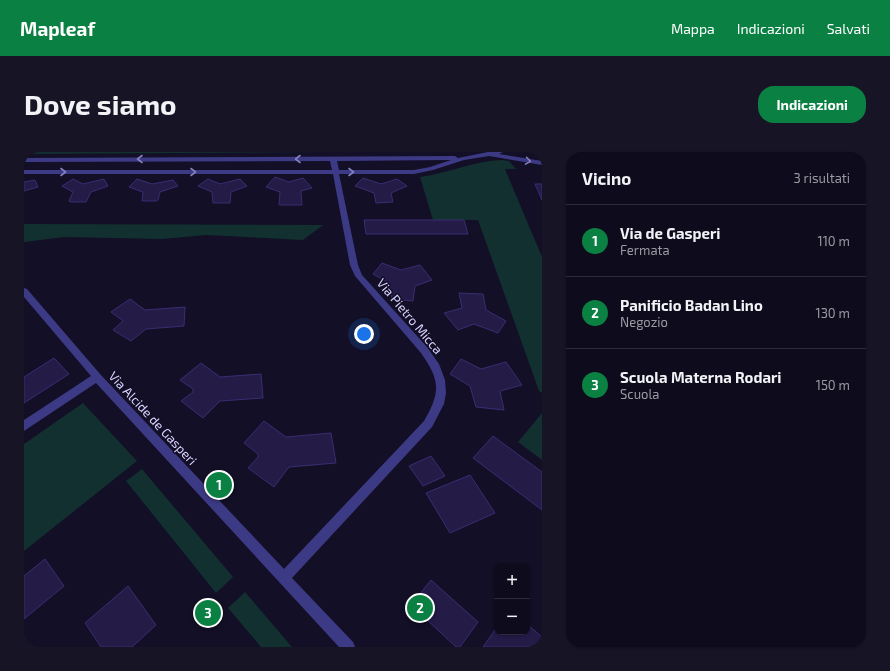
<!DOCTYPE html>
<html lang="it">
<head>
<meta charset="utf-8">
<style>
	body { margin:0; font-family:"Exo 2",sans-serif; background:#171425; color:#f1f3f6 }
	.controls { position:absolute; right:12px; bottom:12px; display:grid; overflow:hidden; border-radius:8px; box-shadow:0 1px 3px #0004 }
	.controls button { width:36px; height:36px; display:grid; place-items:center; padding:0; border:0; border-bottom:1px solid #2e2b3b; background:#0e0b1c; color:#f1f3f6; font:20px sans-serif }
	.you { position:absolute; left:340px; top:182px; width:14px; height:14px; margin:-10px; border:3px solid #fff; border-radius:50%; background:#1a73e8; box-shadow:0 0 0 6px #1a73e833 }
	.badge { display:grid; place-items:center; width:26px; height:26px; border-radius:50%; background:#0b8043; color:#fff; font-size:13px; font-weight:700 }
	.pin { position:absolute; translate:-50% -50%; border:2px solid #fff; box-shadow:0 1px 4px #0006 }
	.list { margin:0; padding:0; list-style:none }
	h2 { display:flex; justify-content:space-between; align-items:center; height:52px; margin:0; padding:0 16px; font-size:17px }
	h2 small { font-size:13px; font-weight:400; color:#9b9ba3 }
	.list li { display:grid; grid-template-columns:26px 1fr auto; gap:12px; align-items:center; box-sizing:border-box; height:72px; padding:0 16px; border-top:1px solid #2e2b3b }
	.list b { display:block; font-size:15px; white-space:nowrap }
	.list p { margin:0; font-size:13px; white-space:nowrap; color:#9b9ba3 }
	.list em { font-size:13px; font-style:normal; color:#9b9ba3 }
	.map { position:relative; flex:none; width:518px; height:495px; overflow:hidden; border-radius:16px }
	header { display:flex; align-items:center; gap:24px; box-sizing:border-box; height:56px; padding:0 20px; background:#0b8043; color:#fff }
	header strong { font-size:19px }
	nav { display:flex; gap:22px; margin-inline-start:auto; font-size:14px }
	.intro { display:flex; align-items:center; justify-content:space-between; box-sizing:border-box; height:96px; padding:0 24px }
	h1 { margin:0; font-size:28px }
	.button { padding:10px 18px; border-radius:16px; background:#0b8043; color:#fff; font-size:14px; font-weight:700 }
	main { display:flex; gap:24px; padding:0 24px }
	aside { flex:1; background:#0e0b1c; border-radius:16px; box-shadow:0 1px 3px #0004 }
	.map>svg:first-child { display:block }
	.green { fill:#12302f }
	.building { fill:#241b47; stroke:#3b2d73 }
	.lines { fill:none; stroke-linecap:round; stroke-linejoin:round }
	.minor { fill:#3d3a85; fill-rule:evenodd }
	.oneway { stroke:#837fbc }
	.labels { text-anchor:middle; dominant-baseline:central; stroke-width:3; stroke-linejoin:round; paint-order:stroke }
	.street-label { font-size:13px; fill:#d9d4ff; stroke:#130f26 }
</style>
</head>
<body>
<header>
<strong>Mapleaf</strong>
<nav><a>Mappa</a><a>Indicazioni</a><a>Salvati</a></nav>
</header>
<div class="intro"><h1>Dove siamo</h1><a class="button">Indicazioni</a></div>
<main>
<div class="map">
<svg width="518" height="495" viewBox="0 0 518 495">
	<rect width="100%" height="100%" fill="#130f26"/>
	<path class="green" d="M0,0H300L0,2Z
		M478,8L485,9L492,17H481L518,105V241L515,239L454,68H409L396,25C425,21 449,9 478,8Z
		M0,72L299,73L279,88L182,83L138,87L40,85L0,90Z
		M59,251L113,309L0,399V292Z
		M518,261V308L494,290Z
		M118,317L209,425L192,441L102,329Z
		M221,440L268,495H237L204,456Z"/>
	<path class="building" d="M251,25L265,30L279,26L288,36L277,39L278,53H255L256,40L242,35Z
		M339,26L357,32L373,27L383,34L367,41L369,50L352,51L350,41L331,34Z
		M49,27L59,32L80,27L84,34L67,40L62,50H47L45,49L49,40L38,34Z
		M113,27L128,32L149,28L154,34L136,40L134,48L132,49H118L119,40L105,35Z
		M184,27L196,32L216,27L223,34L207,40L206,51H189L188,40L174,34Z
		M11,28L14,35L0,39V30Z
		M511,32H518V48Z
		M340,68H440L444,82H342Z
		M358,111L377,118L396,113L408,128L391,134L389,149L368,147L365,131L349,122Z
		M435,141L459,142L462,158L482,169L474,181L450,172L434,178L420,161L438,156Z
		M106,147L121,158L161,155L160,174L122,177L107,189L89,178L99,169L87,160Z
		M30,206L45,222L0,251V225Z
		M437,207L457,217L482,210L498,233L476,239L480,258L452,255L446,234L426,222Z
		M177,211L196,225L237,222L239,246L196,249L179,266L157,249L169,240V237L156,228Z
		M240,269L262,285L307,281L312,311L265,315L250,335L224,316L234,305V302L220,291Z
		M469,284L518,320V358L449,306Z
		M407,304L421,324L399,334L385,314Z
		M446,323L471,361L426,381L402,341Z
		M21,407L40,434L0,467V424Z
		M407,428L454,470L436,495H432L387,453Z
		M104,434L132,473L108,495H77L61,471Z
		M503,472L518,485V495H459L473,475V480H503Z"/>
	<g class="lines">
		<path class="minor" d="M464,0H479L475,2L518,9V13L465,4L440,8L409,18L390,22H315L334,113L338,123L403,195L415,212L421,228L422,241L420,252L408,275L268,426L329,490L331,495H315L72,231L0,279V268L67,224L0,145V136L3,137L76,222L260,417L400,269C417,240 416,228 397,201L331,124L326,113L309,22H0V18H308L306,9L0,10V6L431,4L434,6ZM427,8L406,15L390,18H315L313,9Z"/>
	</g>
	<defs><path id="oneway-chevron" d="M-2-3.5L2.5 0L-2 3.5" fill="none" stroke-width="1.6" stroke-linecap="round" stroke-linejoin="round"/></defs>
	<g class="oneway">
		<use href="#oneway-chevron" transform="translate(116 7) rotate(180)"/>
		<use href="#oneway-chevron" transform="translate(274 7) rotate(180)"/>
		<use href="#oneway-chevron" transform="translate(504 9) rotate(9)"/>
		<use href="#oneway-chevron" transform="translate(39 20)"/>
		<use href="#oneway-chevron" transform="translate(169 20)"/>
		<use href="#oneway-chevron" transform="translate(327 20)"/>
	</g>
	<g class="labels">
		<g class="street-label">
			<text transform="translate(386 164) rotate(50)">Via Pietro Micca</text>
			<text transform="translate(129 266) rotate(47)">Via Alcide de Gasperi</text>
		</g>
	</g>
</svg>
<div class="controls">
<button>+</button>
<button>−</button>
</div>
<div class="you"></div>
<div class="pin badge" style="left:195px;top:333px">1</div>
<div class="pin badge" style="left:396px;top:456px">2</div>
<div class="pin badge" style="left:184px;top:461px">3</div>
</div>
<aside>
<h2>Vicino<small>3 risultati</small></h2>
<ul class="list">
<li><span class="badge">1</span><div><b>Via de Gasperi</b><p>Fermata</p></div><em>110 m</em></li>
<li><span class="badge">2</span><div><b>Panificio Badan Lino</b><p>Negozio</p></div><em>130 m</em></li>
<li><span class="badge">3</span><div><b>Scuola Materna Rodari</b><p>Scuola</p></div><em>150 m</em></li>
</ul>
</aside>
</main>
</body>
</html>
